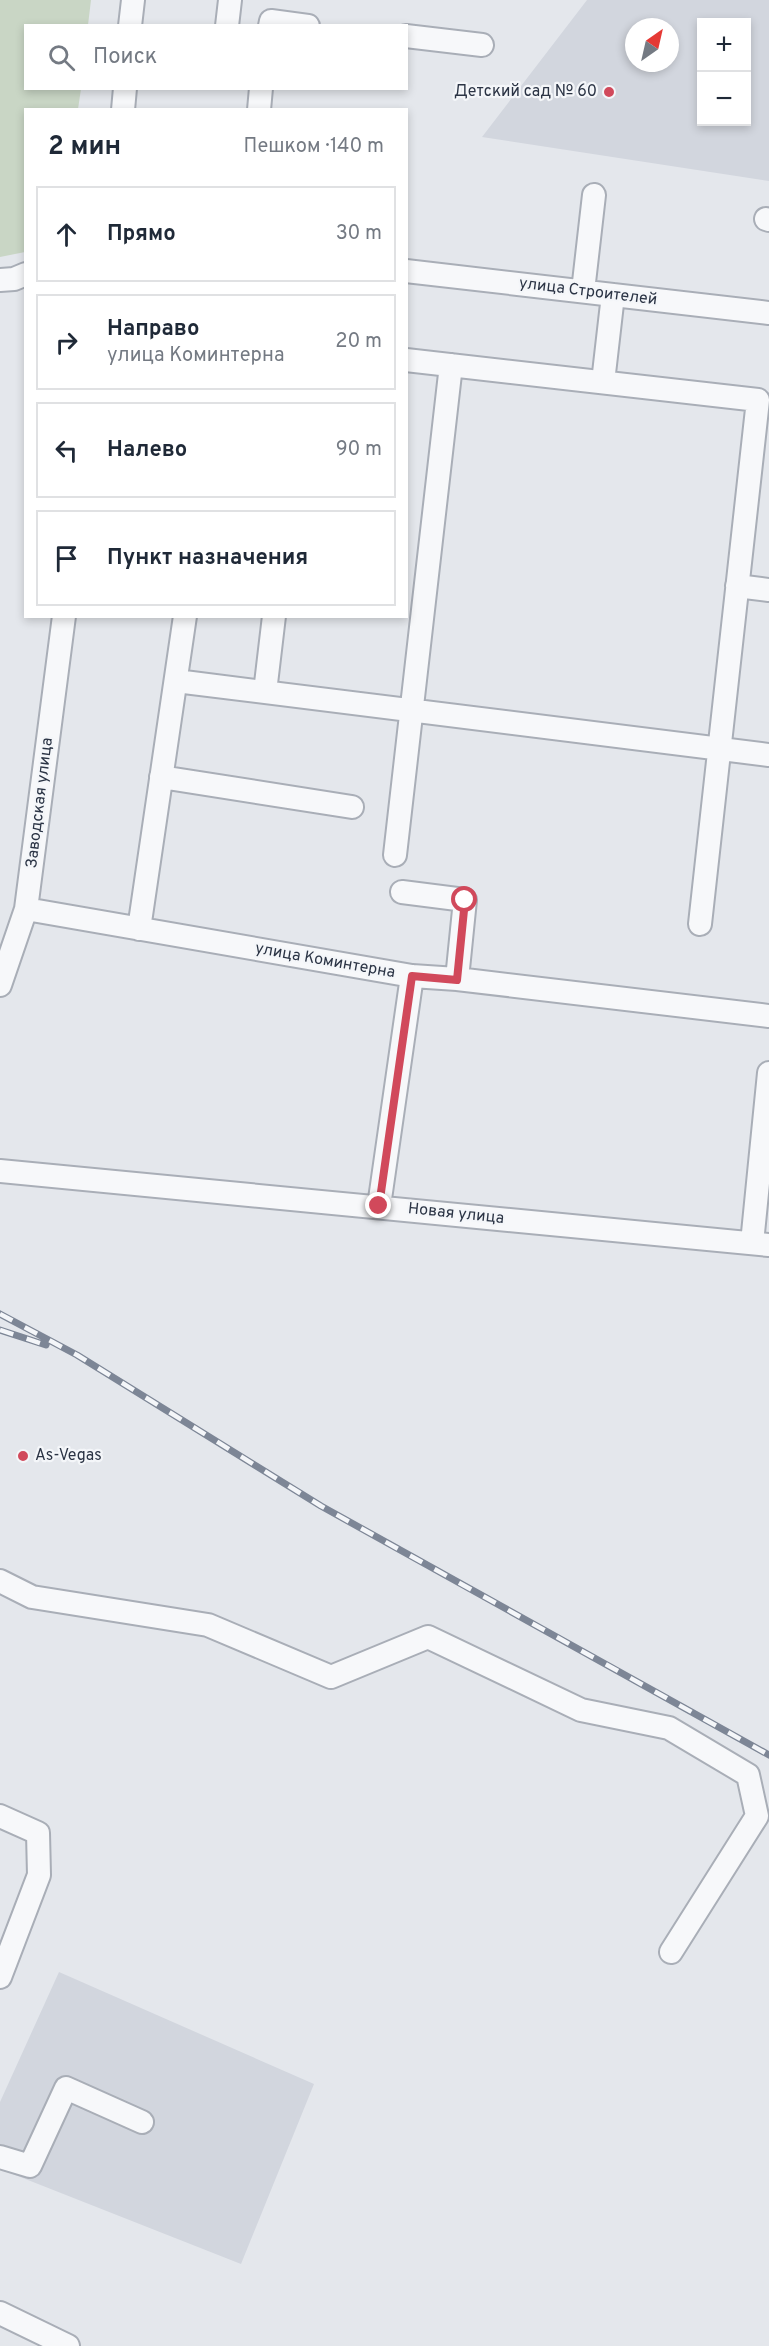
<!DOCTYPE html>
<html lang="ru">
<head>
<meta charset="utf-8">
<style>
	body { margin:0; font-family:Overpass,sans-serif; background:#f6f6f7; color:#1f2937 }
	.controls { position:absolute; right:18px; top:18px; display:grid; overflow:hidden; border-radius:0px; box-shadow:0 3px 9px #0003 }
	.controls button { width:54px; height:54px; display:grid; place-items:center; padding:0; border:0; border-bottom:2px solid #e0e1e3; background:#fff; color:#1f2937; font:30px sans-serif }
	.compass { position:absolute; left:625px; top:18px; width:54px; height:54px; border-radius:50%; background:#fff; box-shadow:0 3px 9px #0003; rotate:34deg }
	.stop { position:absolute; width:18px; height:18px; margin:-14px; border:4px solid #d1495b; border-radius:50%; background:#fff }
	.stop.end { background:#d1495b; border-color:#fff; box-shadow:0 2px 6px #0008 }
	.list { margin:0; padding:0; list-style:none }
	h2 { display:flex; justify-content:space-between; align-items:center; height:78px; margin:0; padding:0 24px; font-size:26px }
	h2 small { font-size:20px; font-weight:400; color:#747a83 }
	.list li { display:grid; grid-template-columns:39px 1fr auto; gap:18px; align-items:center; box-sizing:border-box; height:96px; margin:0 12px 12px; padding:0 12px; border:2px solid #e0e1e3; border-radius:0px }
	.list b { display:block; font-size:22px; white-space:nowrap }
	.list p { margin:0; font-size:20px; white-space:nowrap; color:#747a83 }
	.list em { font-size:20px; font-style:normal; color:#747a83 }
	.icon { flex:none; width:33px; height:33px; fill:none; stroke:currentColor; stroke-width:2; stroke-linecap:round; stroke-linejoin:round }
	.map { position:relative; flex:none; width:769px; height:2346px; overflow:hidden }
	.search { position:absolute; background:#fff; box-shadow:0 3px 9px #0003; left:24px; top:24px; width:384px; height:66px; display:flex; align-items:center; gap:15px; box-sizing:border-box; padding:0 21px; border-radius:0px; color:#747a83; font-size:22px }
	.panel { position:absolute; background:#fff; box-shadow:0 3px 9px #0003; left:24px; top:108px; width:384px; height:510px; border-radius:0px }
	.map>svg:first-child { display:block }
	.built { fill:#d2d6de; fill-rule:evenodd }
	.green { fill:#c9d6c5 }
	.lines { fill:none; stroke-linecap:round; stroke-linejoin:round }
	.minor-casing { stroke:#a9aeb7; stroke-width:26 }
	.minor { stroke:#f7f8fa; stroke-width:22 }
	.rail-casing { stroke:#7d8696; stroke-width:7 }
	.rail { stroke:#f4f6f9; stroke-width:4.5; stroke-dasharray:14; stroke-linecap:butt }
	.route { stroke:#d1495b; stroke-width:8 }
	.poi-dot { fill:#d1495b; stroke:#f4f6f9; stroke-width:2 }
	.labels { text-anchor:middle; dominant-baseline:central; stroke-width:4.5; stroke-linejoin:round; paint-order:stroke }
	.poi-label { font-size:16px; fill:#2b3445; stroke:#f4f6f9; text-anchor:end }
	.street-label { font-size:16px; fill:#2b3445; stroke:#f4f6f9 }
</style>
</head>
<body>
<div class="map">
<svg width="769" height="2346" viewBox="0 0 769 2346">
	<rect width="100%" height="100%" fill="#e4e7ec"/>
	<path class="built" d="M587,0H769V181L482,137ZM702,22H746V122H702ZM634,27H670V63H634Z
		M59,1972L314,2084L241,2264L0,2169V2102Z"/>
	<path class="green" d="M0,0H91L88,25L26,26V88L81,89L78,109L26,110L25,252L0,257Z"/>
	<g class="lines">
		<defs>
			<path id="minor" d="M130,26L133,0
				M227,26L230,0
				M270,26L271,21L308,26
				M406,36L482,45
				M123,110L125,88
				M259,110L261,88
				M766,219L769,220
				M406,271L769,313
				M0,280L14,279L26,274
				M583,291L594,195
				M406,360L758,400L700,924
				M603,382L613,295
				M737,586L769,590
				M176,681L769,755
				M265,692L274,616
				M161,777L352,807
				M395,855L451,365
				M402,892L465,900L457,979
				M26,909L412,976L457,979L769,1016
				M139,929L185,616
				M0,985L26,909L64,616
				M0,1171L769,1245
				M379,1206L412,976
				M752,1243L769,1073
				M0,1581L32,1597L208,1625L331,1677L428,1637L581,1710L669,1728L748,1775L757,1816L671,1952
				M0,1816L38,1833L39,1875L0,1977
				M0,2157L30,2166L66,2088L142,2122
				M0,2313L68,2346"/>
		</defs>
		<use href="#minor" class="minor-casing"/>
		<use href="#minor" class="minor"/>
		<defs>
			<path id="rail" d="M0,1314L77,1355L321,1506L769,1755
				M0,1330L46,1345"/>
		</defs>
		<use href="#rail" class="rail-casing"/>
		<use href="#rail" class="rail"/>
	</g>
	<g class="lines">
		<path class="route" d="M379,1206L412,976L457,980L465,900"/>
	</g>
	<g class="poi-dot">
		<circle cx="609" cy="92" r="6"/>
		<circle cx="23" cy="1456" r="6"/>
	</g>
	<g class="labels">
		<g class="poi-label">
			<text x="597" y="92">Детский сад № 60</text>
			<text x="35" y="1456" text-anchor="start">As-Vegas</text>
		</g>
		<g class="street-label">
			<text transform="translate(588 292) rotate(7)">улица Строителей</text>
			<text transform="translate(40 803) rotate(-83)">Заводская улица</text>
			<text transform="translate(325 961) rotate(10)">улица Коминтерна</text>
			<text transform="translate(456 1214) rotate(6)">Новая улица</text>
		</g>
	</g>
</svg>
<div class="controls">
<button>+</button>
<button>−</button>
</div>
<svg class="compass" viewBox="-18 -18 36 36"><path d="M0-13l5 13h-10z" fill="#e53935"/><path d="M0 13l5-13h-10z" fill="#747a83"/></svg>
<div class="stop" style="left:465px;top:900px"></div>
<div class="stop end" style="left:379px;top:1206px"></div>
<div class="search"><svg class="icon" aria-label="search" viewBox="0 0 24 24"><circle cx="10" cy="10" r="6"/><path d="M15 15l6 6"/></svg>Поиск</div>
<section class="panel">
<h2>2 мин<small>Пешком · 140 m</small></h2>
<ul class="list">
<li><svg class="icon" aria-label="ahead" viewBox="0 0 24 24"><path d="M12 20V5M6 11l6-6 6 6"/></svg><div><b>Прямо</b></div><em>30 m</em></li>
<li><svg class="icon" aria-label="right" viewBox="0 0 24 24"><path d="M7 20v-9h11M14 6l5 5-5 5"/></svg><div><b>Направо</b><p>улица Коминтерна</p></div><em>20 m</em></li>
<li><svg class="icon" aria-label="left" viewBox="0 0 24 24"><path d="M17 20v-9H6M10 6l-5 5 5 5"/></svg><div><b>Налево</b></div><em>90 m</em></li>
<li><svg class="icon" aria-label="arrive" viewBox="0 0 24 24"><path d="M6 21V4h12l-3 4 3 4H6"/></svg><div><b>Пункт назначения</b></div></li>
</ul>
</section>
</div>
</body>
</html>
